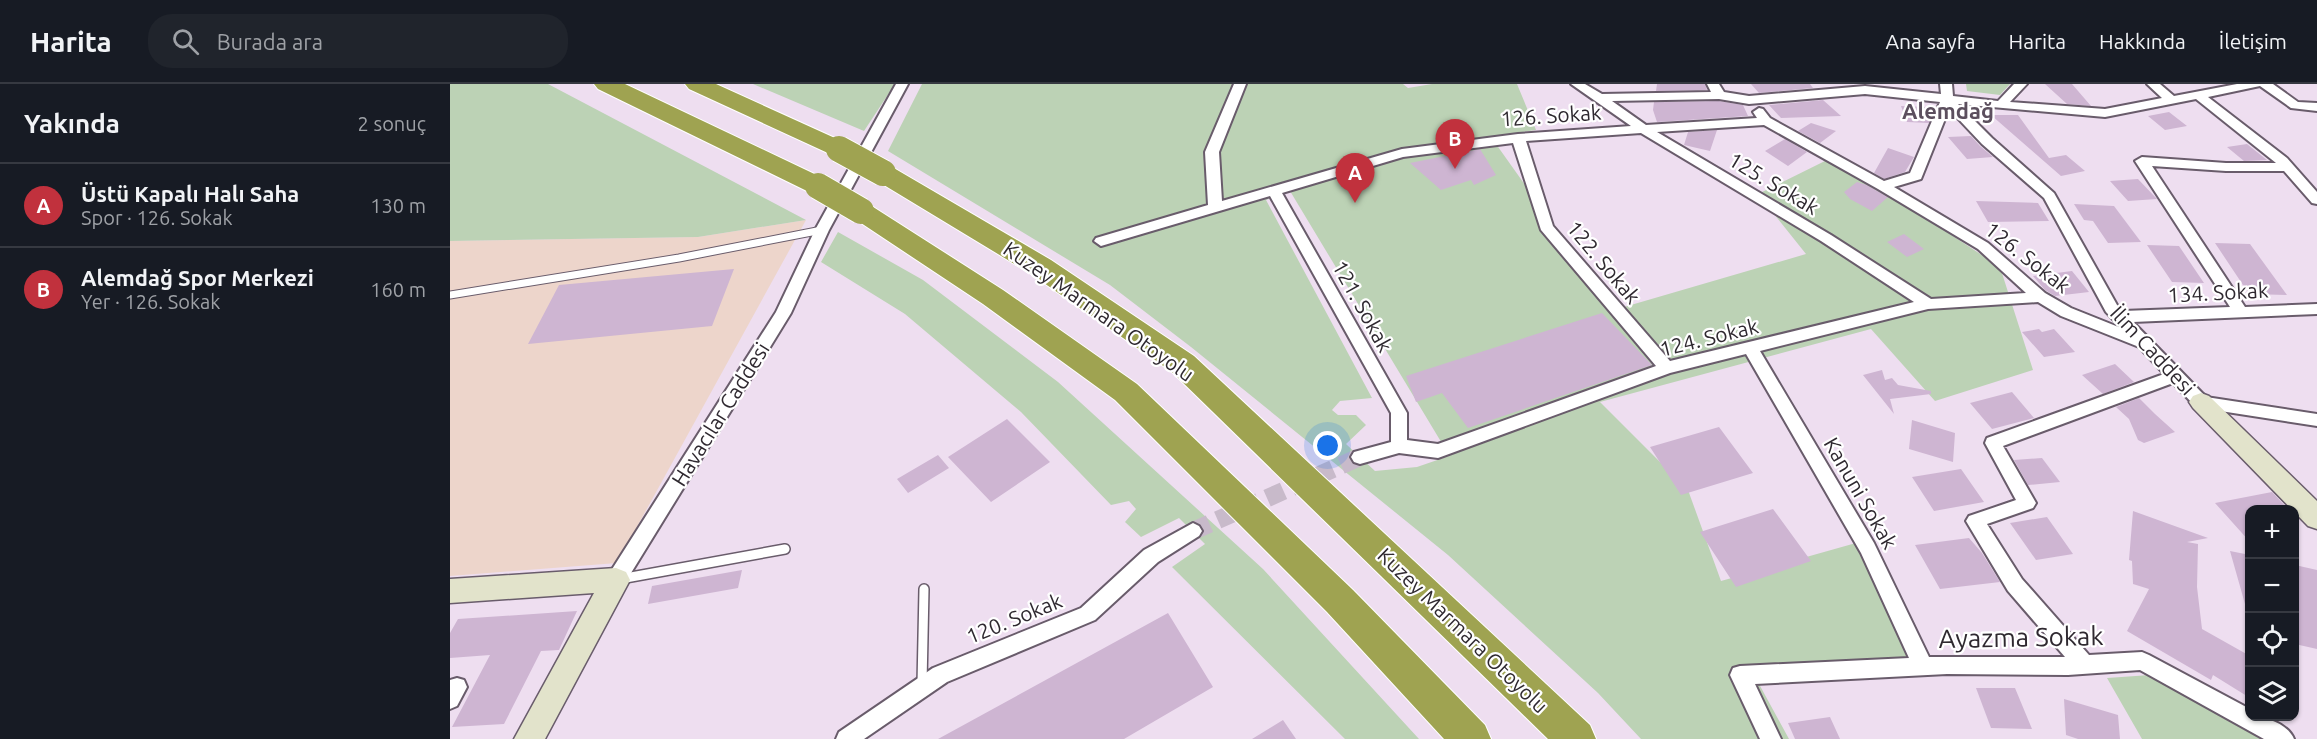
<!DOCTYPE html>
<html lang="tr">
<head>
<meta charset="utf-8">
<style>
	body { margin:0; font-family:Ubuntu,sans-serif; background:#20242c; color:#f1f3f6 }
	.controls { position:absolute; right:18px; bottom:18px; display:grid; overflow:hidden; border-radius:12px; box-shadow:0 2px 4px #0004 }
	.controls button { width:54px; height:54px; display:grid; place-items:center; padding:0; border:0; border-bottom:2px solid #363941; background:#171b24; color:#f1f3f6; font:30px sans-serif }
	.you { position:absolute; left:878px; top:362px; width:21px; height:21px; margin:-15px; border:4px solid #fff; border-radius:50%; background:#1a73e8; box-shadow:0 0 0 9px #1a73e833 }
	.badge { display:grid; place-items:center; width:39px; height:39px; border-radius:50%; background:#c1313d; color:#fff; font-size:20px; font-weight:700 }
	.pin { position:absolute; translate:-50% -50px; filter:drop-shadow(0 2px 3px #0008) }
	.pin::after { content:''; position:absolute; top:32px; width:21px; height:18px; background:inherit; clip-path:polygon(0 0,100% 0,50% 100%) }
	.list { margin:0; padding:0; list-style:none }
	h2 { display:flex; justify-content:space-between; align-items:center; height:78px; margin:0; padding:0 24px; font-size:26px }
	h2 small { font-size:20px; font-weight:400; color:#9ea1a6 }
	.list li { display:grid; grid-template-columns:39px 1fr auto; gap:18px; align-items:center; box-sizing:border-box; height:84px; padding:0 24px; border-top:2px solid #363941 }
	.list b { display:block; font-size:22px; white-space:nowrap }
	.list p { margin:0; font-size:20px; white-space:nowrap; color:#9ea1a6 }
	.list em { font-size:20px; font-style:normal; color:#9ea1a6 }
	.icon { flex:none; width:33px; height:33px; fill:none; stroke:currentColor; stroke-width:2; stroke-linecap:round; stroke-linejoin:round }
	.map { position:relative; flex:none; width:1867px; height:655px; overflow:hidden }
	header { display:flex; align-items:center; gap:36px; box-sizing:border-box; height:84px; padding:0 30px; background:#171b24; border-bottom:2px solid #363941 }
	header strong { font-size:28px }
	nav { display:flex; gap:33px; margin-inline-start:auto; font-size:21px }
	.search { width:420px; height:54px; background:#20242c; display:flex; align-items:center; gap:15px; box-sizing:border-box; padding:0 21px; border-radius:24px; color:#9ea1a6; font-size:22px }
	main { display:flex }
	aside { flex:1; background:#171b24 }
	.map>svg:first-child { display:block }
	.industrial { fill:#edd5cb }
	.green { fill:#bcd2b5; fill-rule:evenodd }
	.building { fill:#ceb5d2 }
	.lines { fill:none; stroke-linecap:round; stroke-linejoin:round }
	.street-tunnel { stroke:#c8baca; stroke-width:18; stroke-dasharray:18 9; stroke-linecap:butt }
	.lane-far1-casing { stroke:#695c6b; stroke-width:9 }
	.lane-casing { stroke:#695c6b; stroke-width:12 }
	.street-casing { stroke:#695c6b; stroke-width:4 }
	.secondary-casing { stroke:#695c6b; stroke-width:3 }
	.highway-casing { stroke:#fff; stroke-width:2 }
	.lane-far1 { stroke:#fff; stroke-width:7 }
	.lane { stroke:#fff; stroke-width:9 }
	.street { fill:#fff; fill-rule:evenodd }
	.secondary { fill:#e2e3cb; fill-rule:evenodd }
	.highway { fill:#9fa351; fill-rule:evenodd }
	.highway-bridge-casing { stroke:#fff; stroke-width:28; stroke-linecap:butt }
	.highway-bridge { stroke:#9fa351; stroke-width:26 }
	.labels { text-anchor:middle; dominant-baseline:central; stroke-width:4.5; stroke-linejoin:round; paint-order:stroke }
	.street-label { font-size:21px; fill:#2f2930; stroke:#fff }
	.far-district-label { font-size:22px; font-weight:bold; fill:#5c4f5e; stroke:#fff }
	.near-street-label { font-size:26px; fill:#2f2930; stroke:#fff }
</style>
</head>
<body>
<header>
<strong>Harita</strong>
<div class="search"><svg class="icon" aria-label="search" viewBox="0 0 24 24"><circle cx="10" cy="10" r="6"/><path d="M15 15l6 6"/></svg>Burada ara</div>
<nav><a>Ana sayfa</a><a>Harita</a><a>Hakkında</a><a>İletişim</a></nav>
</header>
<main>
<aside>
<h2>Yakında<small>2 sonuç</small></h2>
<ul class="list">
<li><span class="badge">A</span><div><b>Üstü Kapalı Halı Saha</b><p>Spor · 126. Sokak</p></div><em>130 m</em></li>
<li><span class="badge">B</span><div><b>Alemdağ Spor Merkezi</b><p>Yer · 126. Sokak</p></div><em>160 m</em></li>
</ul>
</aside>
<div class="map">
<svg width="1867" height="655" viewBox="0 0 1867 655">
	<rect width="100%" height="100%" fill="#eedef0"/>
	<path class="industrial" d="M356,136L167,479L0,492V157L248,153Z"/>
	<path class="green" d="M0,0H98L356,136L248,153L0,157Z
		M303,0H445L414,47Z
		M472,0H953L958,4L982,0H1067L1086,46L1041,53L1107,146L1174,223L1356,170L1308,110L1383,73L1550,183L1583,286L1485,317L1421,245L1150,318L1238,406L1271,497L1413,457L1470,576L1309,600L1339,655H1191L1148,609L998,471L741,263L660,201L438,67ZM840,107L999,371V372L967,383L925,387L896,360L916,341L906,331H888L882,326L890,317L922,314L816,116Z
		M1516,0H1560L1550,11L1517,7Z
		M388,148L473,196L608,298L813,485L969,655H895L722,483L755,460L729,434L691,453L675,438L686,425L679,417L661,421L571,328L455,230L371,178Z
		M1700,591L1813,655H1692L1657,594Z"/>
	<path class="building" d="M1207,0H1255L1257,6L1206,7Z
		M1301,0H1360L1363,4L1309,9Z
		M1595,0H1622L1641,22L1617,20Z
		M1373,16L1391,32L1331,34L1319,21Z
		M1269,17L1293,21L1298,32L1207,38L1203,26L1204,18Z
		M1451,22L1477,23L1481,33L1479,39L1457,38Z
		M1719,28L1737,42L1715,46L1698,32Z
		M1541,31H1568L1599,74L1616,71L1635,87L1611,92Z
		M1361,39L1386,47L1370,59L1348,47Z
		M1267,46L1260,67L1234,61L1238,48Z
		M1521,52L1530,62L1543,73L1517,75L1498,53Z
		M1335,55L1357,68L1338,82L1315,67Z
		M1797,60L1817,76L1794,77L1777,63Z
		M1438,64L1464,73L1455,88L1434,95L1424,89Z
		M1030,65L1046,91L1024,101L1021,96L991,106L960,79Z
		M1688,95L1707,115L1678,117L1660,97Z
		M1407,98L1417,101L1438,113L1422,127L1400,115L1394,108Z
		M1526,117L1588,119L1599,137L1538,138Z
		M1624,120L1664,122L1691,158L1658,159L1643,137L1634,136Z
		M1454,150L1474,165L1457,173L1437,158Z
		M1765,159L1800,160L1837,211L1799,210Z
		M1697,161L1729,162L1754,199L1722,198Z
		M284,185L262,242L78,260L109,201Z
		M1622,187L1639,208L1605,212L1595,206L1583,192Z
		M1152,229L1202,281L1018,344L992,309L966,318L956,292Z
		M1589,245L1592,248L1604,245L1625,268L1594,273L1572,248Z
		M1665,280L1684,298L1653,310L1632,291Z
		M1432,286L1435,296L1442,294L1448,301L1481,307V310L1440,315L1444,330L1413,291Z
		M1562,308L1584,334L1542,345L1520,319Z
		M1689,314L1705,330L1725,348L1694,359L1688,356L1679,335L1666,323Z
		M557,335L600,378L541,418L498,373Z
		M1462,336L1505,349L1503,378L1459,365Z
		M1269,343L1303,389L1231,411L1200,363Z
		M488,371L499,384L458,409L447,395Z
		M1592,374L1610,398L1578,401L1564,376Z
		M1511,385L1534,418L1484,427L1462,393Z
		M1822,408L1839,426H1800V458L1765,419Z
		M1323,425L1361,477L1286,503L1250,448Z
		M1683,427L1758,454L1737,458L1748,460L1747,503L1752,545L1800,572V614L1763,591L1761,596L1677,547L1699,505L1683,500L1682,477L1679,476Z
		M1597,433L1623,470L1586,476L1560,439Z
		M1519,454L1532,469L1550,498L1490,505L1465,461Z
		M1780,467L1800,471V519L1795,520Z
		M1845,481L1867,486V565L1845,560Z
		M292,486L288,504L198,520L202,502Z
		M127,527L109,566L91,567L54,640L2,643L40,571L0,574V549L8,535Z
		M718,529L763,603L674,655H488Z
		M1526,604H1565L1582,645L1541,644Z
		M1614,615L1668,631L1670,655H1628L1616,651Z
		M1380,633L1390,655H1345L1338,639Z
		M833,636L846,655H802Z"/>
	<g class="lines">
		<path class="street-tunnel" d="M743,447L910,373"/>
		<defs>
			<path id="lane-far1" d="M0,211L229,174L372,146"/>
			<path id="lane" d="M170,495L335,465
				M472,600L474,505"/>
			<path id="street" d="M446,0H458L379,146L341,229L173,502L166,504L159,502L157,496L159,490L326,228L365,146Z
				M784,0H796L769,68L772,117L952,65L1068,50L1181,42L1121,0H1135L1152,10L1261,8L1257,0H1269L1274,8L1299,12L1415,2L1491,10L1490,0H1502L1503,12L1548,17L1564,0H1577L1560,18L1655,25L1712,14L1697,0H1710L1724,12L1787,0H1823L1848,18L1867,19V27L1841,24L1810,2L1758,13L1837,74L1867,108V120L1862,119L1834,87H1776L1702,82L1795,223L1867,220V230L1683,238L1756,313L1867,330V342L1751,324L1745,322L1723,299L1553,362L1586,419L1583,424L1537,440L1572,495L1639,571L1692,568L1699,571L1800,625V632C1815,632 1838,640 1844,655H1814L1690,586L1618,591L1497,590L1305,600L1331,655H1310L1280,591L1283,584L1290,582L1459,574L1411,469L1296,270L1220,289L988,374L949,369L910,380L904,378L901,373L904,368L941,358V329L820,112L651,162L644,157L646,154L758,121L755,68ZM1415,10L1490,18L1460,89L1434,97L1320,34L1313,25L1309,24L1303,28L1307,34L1196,41L1162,17L1269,15L1299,20ZM1746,15L1826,79H1776L1692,73L1685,77L1780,223L1673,227L1667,221L1604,109L1542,54L1508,20L1655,33ZM1499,25L1532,60L1594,114L1656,228L1671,244L1621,224L1595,209L1538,159L1444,103L1471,95ZM1314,41L1428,105L1528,165L1576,209L1481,215L1381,151L1207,48ZM1191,49L1371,157L1464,218L1220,277L1103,142L1076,57ZM1063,59L1091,146L1206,282L988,360L957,356V329L832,109L953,73ZM1588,218L1611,232L1689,263L1714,290L1537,354L1535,359L1566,416L1519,432L1516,437L1558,507L1615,573H1479L1424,459L1310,267L1478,225Z
				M743,439L749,442L752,447L749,452L708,478L645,536L497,598L414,655H386L389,648L483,584L631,524L694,466Z
				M7,594L14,596L17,603L7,622L0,625V596Z"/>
			<path id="secondary" d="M1751,309L1759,312L1867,417V445L1858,442L1743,324L1739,318L1743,312Z
				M166,484L176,488L180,496L95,655H64L144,509L0,519V495Z"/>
			<path id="highway" d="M144,0H175L377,96L381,102L377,108L368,110L359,108L148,5Z
				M235,0H266L398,60L401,65L398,70L389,73L380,70L239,5Z
				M433,81L442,83L601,176L744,272L1140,641L1146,655H1098L722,288L581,190L424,95L420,89L424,83Z
				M411,119L420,121L553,206L687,300L903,506L1035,641L1041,655H994L877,528L665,316L533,220L402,133L398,127L402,121Z"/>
		</defs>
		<use href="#lane-far1" class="lane-far1-casing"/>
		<use href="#lane" class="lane-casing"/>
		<use href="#street" class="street-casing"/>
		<use href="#secondary" class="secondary-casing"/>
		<use href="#highway" class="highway-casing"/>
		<use href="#lane-far1" class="lane-far1"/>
		<use href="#lane" class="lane"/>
		<use href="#street" class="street"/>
		<use href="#secondary" class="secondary"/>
		<use href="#highway" class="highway"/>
		<defs>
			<path id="highway-bridge" d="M389,65L433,89
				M368,102L411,127"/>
		</defs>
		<use href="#highway-bridge" class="highway-bridge-casing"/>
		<use href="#highway-bridge" class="highway-bridge"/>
	</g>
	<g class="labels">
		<g class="street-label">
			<text transform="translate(1101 31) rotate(-4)">126. Sokak</text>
			<text transform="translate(1324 99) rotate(31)">125. Sokak</text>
			<text transform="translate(1578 173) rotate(38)">126. Sokak</text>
			<text transform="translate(1154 178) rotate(50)">122. Sokak</text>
			<text transform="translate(1768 208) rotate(-3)">134. Sokak</text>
			<text transform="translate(913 222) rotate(61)">121. Sokak</text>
			<text transform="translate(649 227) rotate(35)">Kuzey Marmara Otoyolu</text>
			<text transform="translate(1259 253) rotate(-14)">124. Sokak</text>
			<text transform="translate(1703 266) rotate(47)">İlim Caddesi</text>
			<text transform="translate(270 330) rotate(-58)">Havacılar Caddesi</text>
			<text transform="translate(1411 409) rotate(60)">Kanuni Sokak</text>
			<text transform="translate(564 534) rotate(-22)">120. Sokak</text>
			<text transform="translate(1013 546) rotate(44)">Kuzey Marmara Otoyolu</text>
		</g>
		<g class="far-district-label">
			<text x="1498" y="26">Alemdağ</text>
		</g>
		<g class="near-street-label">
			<text transform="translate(1571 553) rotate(-1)">Ayazma Sokak</text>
		</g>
	</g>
</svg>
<div class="controls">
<button>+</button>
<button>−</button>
<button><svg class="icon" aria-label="locate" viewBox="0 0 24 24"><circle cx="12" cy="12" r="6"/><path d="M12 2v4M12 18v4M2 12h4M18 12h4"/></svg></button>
<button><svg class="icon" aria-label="layers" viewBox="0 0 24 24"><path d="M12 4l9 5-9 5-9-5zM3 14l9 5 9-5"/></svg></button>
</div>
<div class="you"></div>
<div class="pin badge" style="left:905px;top:119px">A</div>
<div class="pin badge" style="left:1005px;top:85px">B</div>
</div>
</main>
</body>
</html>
